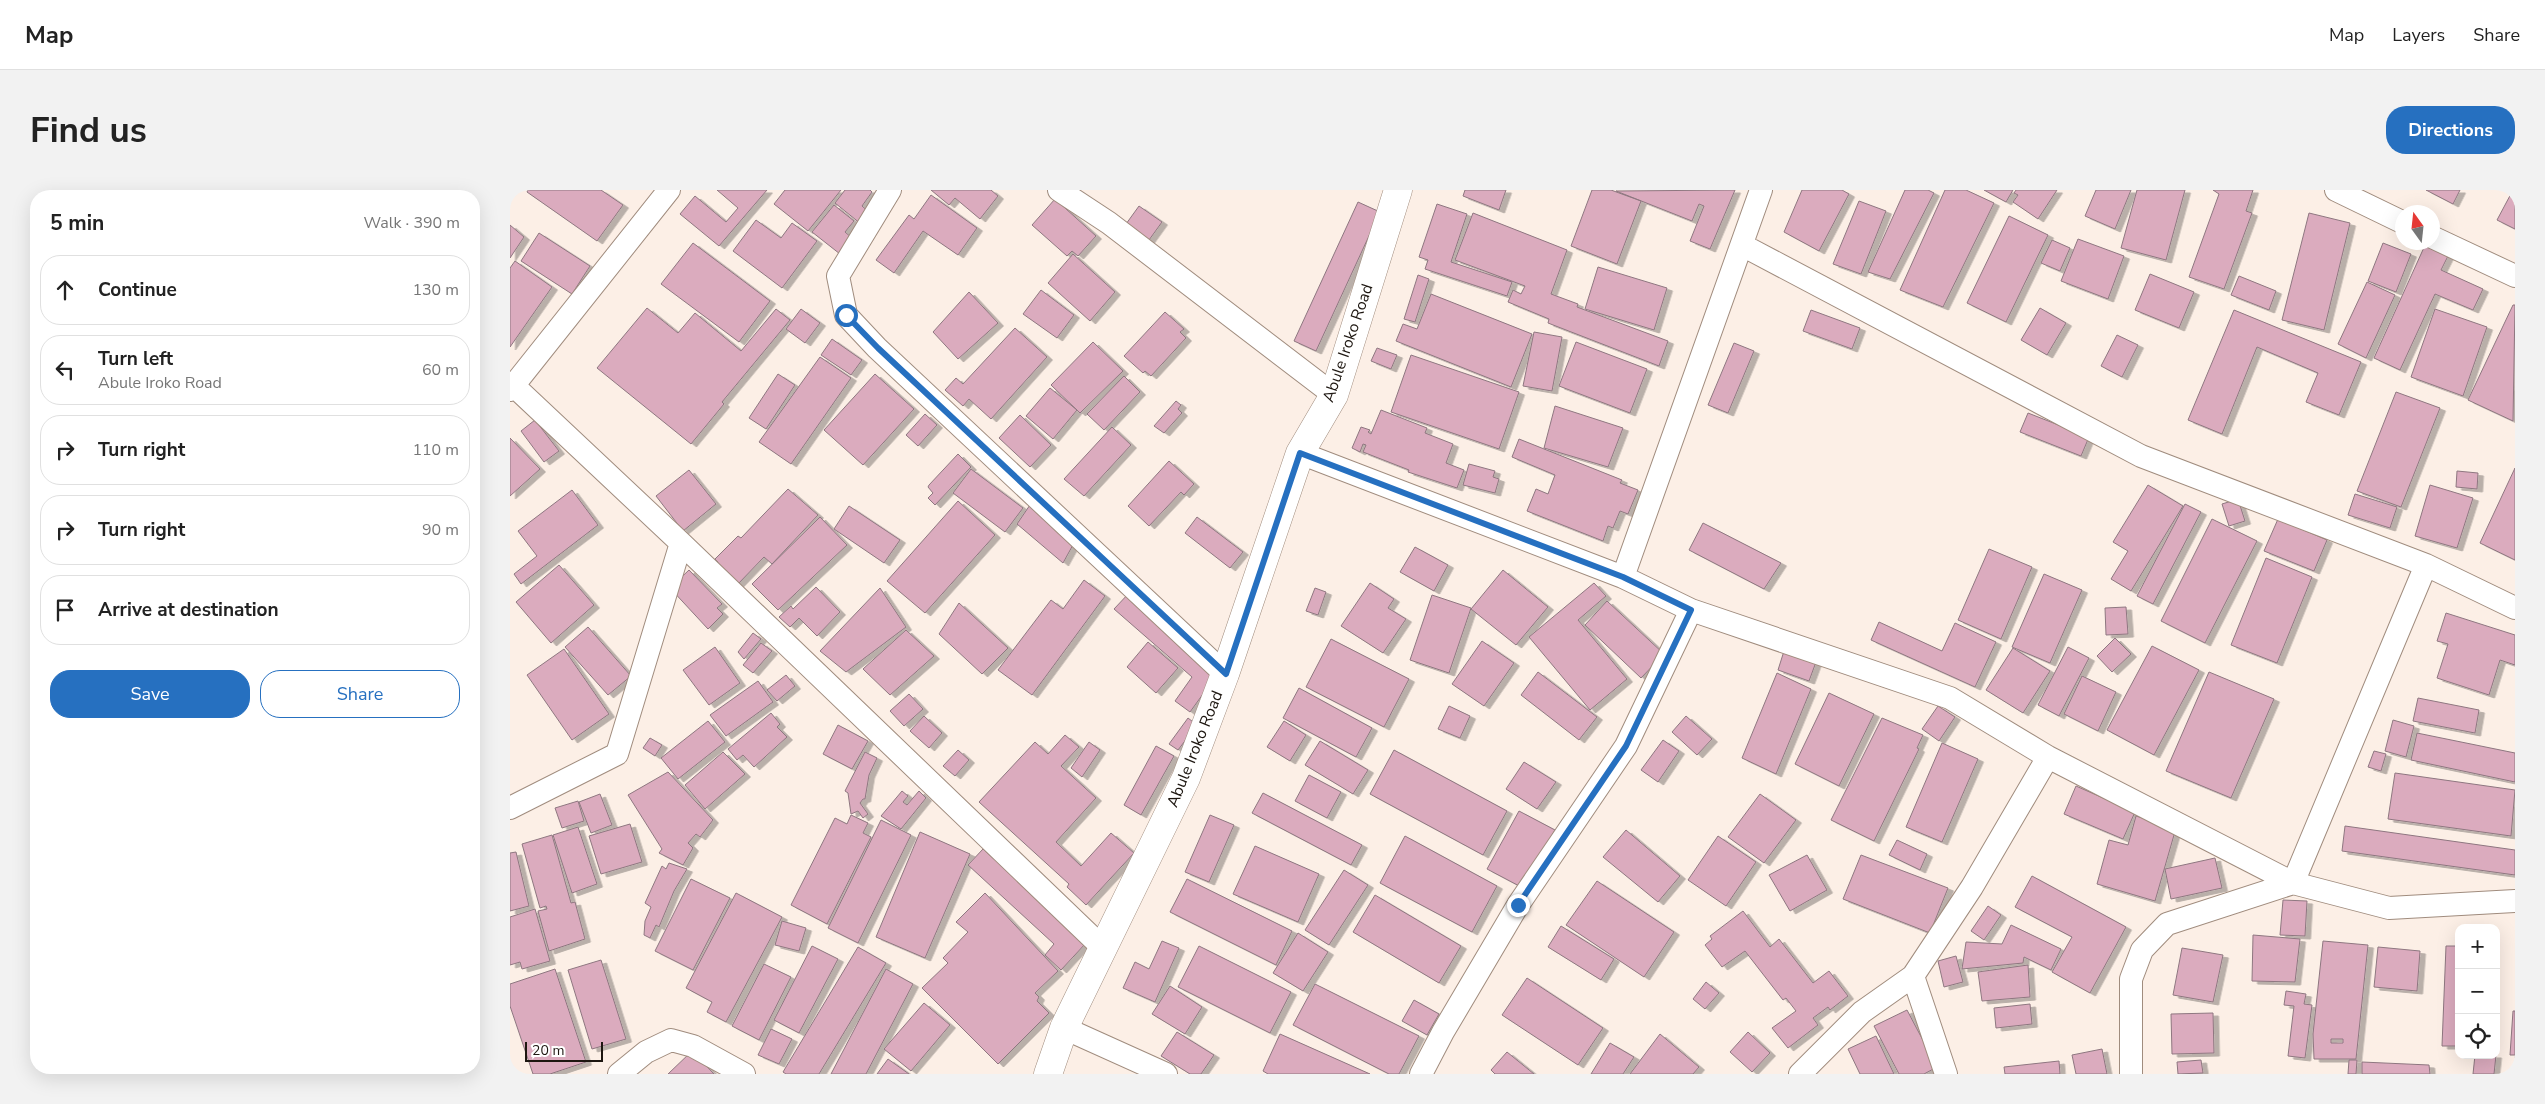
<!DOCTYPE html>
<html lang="en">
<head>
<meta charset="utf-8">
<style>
	body { margin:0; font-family:"Nunito Sans",sans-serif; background:#f2f2f2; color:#222 }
	.controls { position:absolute; right:15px; bottom:15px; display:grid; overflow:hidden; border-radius:10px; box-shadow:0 5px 20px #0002 }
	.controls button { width:45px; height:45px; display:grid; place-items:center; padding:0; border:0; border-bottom:1px solid #e0e0e0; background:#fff; color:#222; font:25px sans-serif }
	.compass { position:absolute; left:1885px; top:15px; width:45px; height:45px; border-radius:50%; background:#fff; box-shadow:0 5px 20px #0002; rotate:345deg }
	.scale { position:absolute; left:15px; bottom:12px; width:78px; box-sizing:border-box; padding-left:5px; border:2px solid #1d1610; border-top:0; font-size:14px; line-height:18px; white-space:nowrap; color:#1d1610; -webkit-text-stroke:4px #fff; paint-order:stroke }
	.stop { position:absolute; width:15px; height:15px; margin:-11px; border:4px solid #2670c0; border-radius:50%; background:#fff }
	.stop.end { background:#2670c0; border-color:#fff; box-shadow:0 1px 5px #0008 }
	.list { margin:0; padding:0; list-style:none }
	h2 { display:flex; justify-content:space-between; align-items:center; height:65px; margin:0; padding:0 20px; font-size:21px }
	h2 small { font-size:16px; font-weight:400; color:#767676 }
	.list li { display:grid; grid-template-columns:32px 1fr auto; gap:15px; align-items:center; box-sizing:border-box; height:70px; margin:0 10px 10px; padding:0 10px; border:1px solid #e0e0e0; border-radius:20px }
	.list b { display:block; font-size:19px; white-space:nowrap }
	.list p { margin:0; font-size:16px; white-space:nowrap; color:#767676 }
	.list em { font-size:16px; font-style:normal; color:#767676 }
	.actions { display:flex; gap:10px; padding:15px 20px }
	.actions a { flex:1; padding:11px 0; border:1px solid #2670c0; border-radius:20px; text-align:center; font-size:18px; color:#2670c0 }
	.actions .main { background:#2670c0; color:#fff }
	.icon { flex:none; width:28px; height:28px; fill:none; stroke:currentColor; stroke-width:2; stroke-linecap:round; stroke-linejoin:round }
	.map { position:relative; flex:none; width:2005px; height:884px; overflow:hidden; border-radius:20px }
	header { display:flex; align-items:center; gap:30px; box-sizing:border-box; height:70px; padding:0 25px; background:#fff; border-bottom:1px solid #e0e0e0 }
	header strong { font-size:24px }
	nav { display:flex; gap:28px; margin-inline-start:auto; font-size:18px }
	.intro { display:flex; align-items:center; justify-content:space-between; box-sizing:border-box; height:120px; padding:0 30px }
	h1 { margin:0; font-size:35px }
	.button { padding:12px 22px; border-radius:20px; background:#2670c0; color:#fff; font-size:18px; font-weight:700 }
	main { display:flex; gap:30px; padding:0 30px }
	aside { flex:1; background:#fff; border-radius:20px; box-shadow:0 5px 20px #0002 }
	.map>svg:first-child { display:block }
	.building { fill:#dbabbe; stroke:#8e7780; fill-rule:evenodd; filter:url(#shadow) }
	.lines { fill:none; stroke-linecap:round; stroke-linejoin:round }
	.street-casing { stroke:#a08c7e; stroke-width:24 }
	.secondary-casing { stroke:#a08c7e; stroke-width:29 }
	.street { stroke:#fff; stroke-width:22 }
	.secondary { stroke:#fff; stroke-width:28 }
	.route { stroke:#2670c0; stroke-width:6 }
	.labels { text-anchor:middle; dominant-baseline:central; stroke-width:5; stroke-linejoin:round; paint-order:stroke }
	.street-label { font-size:16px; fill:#1d1610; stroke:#fff }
</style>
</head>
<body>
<header>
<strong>Map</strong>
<nav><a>Map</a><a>Layers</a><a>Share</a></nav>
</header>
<div class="intro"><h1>Find us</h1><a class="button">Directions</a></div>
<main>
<aside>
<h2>5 min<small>Walk · 390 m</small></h2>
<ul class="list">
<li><svg class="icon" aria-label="ahead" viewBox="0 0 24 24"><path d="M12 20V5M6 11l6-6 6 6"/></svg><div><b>Continue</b></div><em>130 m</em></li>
<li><svg class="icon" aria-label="left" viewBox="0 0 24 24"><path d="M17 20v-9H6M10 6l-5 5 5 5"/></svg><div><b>Turn left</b><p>Abule Iroko Road</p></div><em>60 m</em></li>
<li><svg class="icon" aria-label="right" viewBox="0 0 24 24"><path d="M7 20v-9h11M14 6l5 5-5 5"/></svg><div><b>Turn right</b></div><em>110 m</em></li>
<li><svg class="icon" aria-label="right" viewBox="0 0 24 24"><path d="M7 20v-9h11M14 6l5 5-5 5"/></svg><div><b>Turn right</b></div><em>90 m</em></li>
<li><svg class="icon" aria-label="arrive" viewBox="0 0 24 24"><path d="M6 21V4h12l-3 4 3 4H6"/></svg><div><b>Arrive at destination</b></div></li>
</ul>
<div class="actions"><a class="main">Save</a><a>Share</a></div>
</aside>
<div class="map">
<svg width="2005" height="884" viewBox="0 0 2005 884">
	<defs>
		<filter id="shadow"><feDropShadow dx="5.5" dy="3" stdDeviation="0" flood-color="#0004"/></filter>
	</defs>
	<rect width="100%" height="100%" fill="#fcefe6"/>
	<path class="building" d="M18,0H91L113,15L87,51L17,2Z
		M257,0L209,56L170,24L185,6L216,32L228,18L207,0Z
		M275,0H331L298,41L264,14Z
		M335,0H360L362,2L352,16L360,23L351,34L325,13Z
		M421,0H481L488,6L470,29L445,8L439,15Z
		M955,0H996L989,20L953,6Z
		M1082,0H1101L1131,11L1107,74L1061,56Z
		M1225,0L1200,59L1180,51L1194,16L1189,14L1182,31L1106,1Z
		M1292,0H1332L1339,4L1309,61L1274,42Z
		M1395,0H1418L1424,3L1380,89L1358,82Z
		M1435,0H1456L1484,13L1433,117L1390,100Z
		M1474,0H1503L1496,12Z
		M1506,0H1547L1528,29L1503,12L1508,5L1504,3Z
		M1586,0H1621L1605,39L1575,26Z
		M1627,0H1675L1656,70L1611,58Z
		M1703,0H1743L1736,21L1742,23L1714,99L1679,87L1709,4Z
		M1916,0H1950L1943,14Z
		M2003,0H2005V39L1987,30Z
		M421,5L467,38L448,65L413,41L384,83L366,70L399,25L404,29Z
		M545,9L586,46L568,66L562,61L557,66L522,35Z
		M1349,11L1376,21L1351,84L1323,74Z
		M848,12L870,22L806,161L784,151Z
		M927,14L957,24L941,72L1002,92L997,106L915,79L918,70L909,67Z
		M324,15L344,31L335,42L342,48L330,64L302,42Z
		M629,16L652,32L639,50L616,34Z
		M963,23L1057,60L1041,104L1068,114L1067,117L1158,151L1149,176L1038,133L1039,129L998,112L1003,100L1011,104L1015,96L945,70Z
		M1799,23L1840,33L1814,140L1772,130Z
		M1499,26L1538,45L1496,132L1457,113Z
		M246,30L271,48L282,33L307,51L272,98L223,61Z
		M0,35L14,47L0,68Z
		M29,43L80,76L62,104L11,71Z
		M1568,49L1614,66L1598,109L1551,91Z
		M1542,50L1560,58L1550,81L1531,73Z
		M183,53L260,111L229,152L151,94Z
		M1873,53L1901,64L1886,102L1858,91Z
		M1916,53L1939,64L1931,80L1973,99L1963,120L1925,104L1890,180L1864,168Z
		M563,64L605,102L580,131L538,93Z
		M5,71L42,97L0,157V78Z
		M1088,77L1157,98L1144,140L1075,119Z
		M1640,84L1684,102L1669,138L1625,120Z
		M908,85L919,89L905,132L894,129Z
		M1729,86L1766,101L1759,120L1721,105Z
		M1857,92L1885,105L1856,168L1828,154Z
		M531,100L564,125L547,148L513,124Z
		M459,102L488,133L448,169L423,142Z
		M921,104L1022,144L1001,197L886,151L893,134L907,139Z
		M2003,115H2005L2003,231L1958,210Z
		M137,118L168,143L185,123L231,161L266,119L280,130L212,212L214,214L181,254L87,178Z
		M1530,118L1556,133L1537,165L1511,150Z
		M291,119L310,133L295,153L276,139Z
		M1925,119L1977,137L1953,206L1901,187Z
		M1301,120L1350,138L1342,159L1293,141Z
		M1724,120L1851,172L1829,225L1796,212L1808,183L1747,157L1712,244L1678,230Z
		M655,122L674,139L670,142L676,148L641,186L635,181L633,183L614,166Z
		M505,138L537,167L481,229L459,209L453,216L435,200L446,188L453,194Z
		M1024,142L1052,147L1042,201L1013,196Z
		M1607,145L1628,155L1612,187L1591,176Z
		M322,149L352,170L341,185L311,165Z
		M583,152L613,181L570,223L541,195Z
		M1066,152L1137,179L1120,223L1049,196Z
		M1224,153L1244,161L1218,223L1198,215Z
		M867,158L887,165L881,179L861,171Z
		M901,165L1009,202L989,259L881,222Z
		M310,167L341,188L281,274L249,252Z
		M268,184L285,195L256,239L239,228Z
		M365,184L404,219L353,275L314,240Z
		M614,186L630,202L594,240L577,224Z
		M540,198L567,220L543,249L516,226Z
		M1886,202L1930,218L1891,317L1847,301Z
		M666,211L671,215L668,219L672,223L654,243L644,236Z
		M1045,216L1113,238L1098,277L1034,258Z
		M871,220L917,238L915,243L943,254L936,273L954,280L947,298L898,282L899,280L853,262L856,255L853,254L850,262L842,258L851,237L860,240L858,242L861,244Z
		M1518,223L1579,247L1571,266L1510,242Z
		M415,224L427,235L408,256L396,245Z
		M510,225L541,255L520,277L489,248Z
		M25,230L49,261L34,272L11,241Z
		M602,237L621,255L574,306L554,289Z
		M0,248L30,279L0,306Z
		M1009,249L1112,290L1110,293L1128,300L1118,324L1110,321L1103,338L1098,336L1093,351L1017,321L1026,299L1038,304L1045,285L1002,267Z
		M448,264L461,277L425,315L418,308L423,303L418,297L419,295Z
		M659,271L684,294L674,305L671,302L639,336L618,316Z
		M959,274L985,281L983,287L989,289L985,303L953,295Z
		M2005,278V370L1970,353Z
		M461,279L513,318L495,342L443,303Z
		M179,280L206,314L173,341L146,306Z
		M1947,281L1968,283L1967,299L1946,297Z
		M1638,295L1673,316L1621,401L1601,389L1618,361L1603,352Z
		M1920,295L1963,308L1947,358L1905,346Z
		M278,299L308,325L262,374L254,367L228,394L207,374L208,372L205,369L228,346L231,348Z
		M62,300L88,335L11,394L4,384L27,366L8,341Z
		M1845,304L1887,317L1880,338L1838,325Z
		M1728,309L1735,331L1719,336L1712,314Z
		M448,311L485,345L415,423L377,391Z
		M522,312L564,353L553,373L507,334Z
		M1675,314L1691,322L1643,414L1627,406Z
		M339,316L390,350L374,373L324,339Z
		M310,327L337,355L268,420L242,394Z
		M687,327L733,362L720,378L675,343Z
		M1702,329L1747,351L1695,453L1651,431Z
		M1768,329L1817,350L1804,381L1754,361Z
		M1193,333L1271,373L1254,399L1179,360Z
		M905,357L938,375L924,401L890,382Z
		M1479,359L1522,377L1491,449L1448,430Z
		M1756,368L1802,387L1767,473L1721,455Z
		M49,375L84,415L41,453L6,412Z
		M179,380L212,414L207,418L213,424L198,439L160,398Z
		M993,380L1038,417L1006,455L961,419Z
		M1534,384L1572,400L1540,473L1502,457Z
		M574,390L595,406L522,505L488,480L541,410L553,419Z
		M860,393L884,409L878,418L896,429L873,463L831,436Z
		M1084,393L1096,406L1068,430L1117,489L1080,520L1019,447Z
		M306,397L330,422L307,446L289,428L280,437L269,427L281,416L283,419Z
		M370,398L396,437L336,482L310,461Z
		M805,398L816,402L808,425L796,421Z
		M620,402L706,486L680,522L665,511L682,487L604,419Z
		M922,405L961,418L939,483L900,470Z
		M1097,411L1154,464L1131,488L1075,435Z
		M449,413L498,458L472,484L429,444Z
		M1616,417L1618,444L1596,445L1595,418Z
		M1936,423L2005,445V475L1990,470L1979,505L1927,488L1938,454L1927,451Z
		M1369,432L1432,461L1445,433L1486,452L1465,497L1361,450Z
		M78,437L121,486L98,505L55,457Z
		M396,440L424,466L380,505L353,479Z
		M243,443L251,449L234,469L228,462Z
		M1605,448L1621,464L1602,482L1587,466Z
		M821,449L899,489L874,537L796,497Z
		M972,451L1004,473L974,516L942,494Z
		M638,452L668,478L646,503L617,477Z
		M251,453L262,461L243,483L233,475Z
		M1642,456L1689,480L1644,565L1597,540Z
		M205,457L230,493L199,515L173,480Z
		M1558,457L1579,468L1549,526L1528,515Z
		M1503,458L1540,481L1513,523L1476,500Z
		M54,459L99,524L62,550L17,485Z
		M1274,461L1306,472L1299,491L1268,480Z
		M1028,482L1087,527L1069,550L1011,505Z
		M1699,482L1764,509L1721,608L1656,581Z
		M1267,483L1301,499L1266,584L1232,568Z
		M276,485L285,496L267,511L257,500Z
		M1572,486L1606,502L1588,541L1554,524Z
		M248,491L263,512L216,546L200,525Z
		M789,498L862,538L846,567L773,528Z
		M1319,503L1364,524L1329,596L1285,574Z
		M399,504L413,519L394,536L380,521Z
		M1908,508L1969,520L1965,543L1903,531Z
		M939,516L960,526L950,548L928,539Z
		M1428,516L1445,527L1429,551L1412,539Z
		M261,523L270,534L267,537L277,547L244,577L233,565L227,570L218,559Z
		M414,526L432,543L419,558L400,541Z
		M1176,526L1202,549L1187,565L1162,542Z
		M678,528L687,535L668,560L659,554Z
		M1372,528L1413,545L1407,558L1409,559L1364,651L1321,630Z
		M1883,530L1904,536L1896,567L1875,561Z
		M198,531L215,552L168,589L151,568Z
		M774,531L796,545L780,571L757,557Z
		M328,535L358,551L342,579L313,564Z
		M1907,543L2005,563V592L1901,570Z
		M555,545L569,557L551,576L586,608L546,652L571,676L601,643L624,663L576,715L557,697L559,694L469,612L525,552L538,564Z
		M140,548L152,555L145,566L133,558Z
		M1153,550L1169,561L1148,592L1131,580Z
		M810,551L858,580L843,604L795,575Z
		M579,552L590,560L572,587L561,578Z
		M1432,553L1468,569L1432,652L1396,637Z
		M646,556L664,566L631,625L614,615Z
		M448,560L459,570L445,586L433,576Z
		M884,560L997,621L973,665L860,604Z
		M1864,561L1876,564L1871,581L1858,577Z
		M213,562L235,584L195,619L175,595Z
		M355,562L367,568L359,585L355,609H353L350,613L358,624L353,628L348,621L341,624L338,603L335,601Z
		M1014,572L1046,592L1027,619L996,599Z
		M158,582L203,630L190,647L186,644L178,653L183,658L173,675L149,663L152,659L118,605Z
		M1885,583L2005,600L2001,646L1878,629Z
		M799,585L831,602L817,628L785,611Z
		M1566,596L1625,622L1613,649L1554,624Z
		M392,601L398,606L393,612L397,615L409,601L416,608L391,639L371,626Z
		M753,603L852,655L841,675L742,623Z
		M90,604L102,635L81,643L69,612Z
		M1250,604L1286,630L1254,673L1218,647Z
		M68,611L74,631L52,638L45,618Z
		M1009,621L1045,640L1013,698L977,679Z
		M341,625L358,633L353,643L361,647L317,734L281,715L325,628L337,634Z
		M700,625L724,635L699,692L675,682Z
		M1626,626L1666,638L1645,711L1587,694L1599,650L1618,655Z
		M371,630L401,645L348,753L318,738Z
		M120,634L132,672L91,684L79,646Z
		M1835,636L2005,660V685L1832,661Z
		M68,637L87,694L62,703L43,645Z
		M1116,640L1170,686L1148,712L1093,667Z
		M410,642L460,664L415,768L366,747Z
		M42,645L61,713L65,712L75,749L39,761L28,721L37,719L36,716L30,718L12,654Z
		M895,646L987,696L962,742L870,693Z
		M1208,646L1246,672L1216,716L1178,690Z
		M1387,650L1417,664L1410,680L1379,665Z
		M745,656L809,684L788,732L723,704Z
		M473,659L576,753L551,780L535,765L544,754L458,675Z
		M6,662L19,716L0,721V663Z
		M1297,665L1317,700L1280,721L1259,685Z
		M1351,665L1438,698L1420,743L1333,709Z
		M1705,668L1712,698L1661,709L1655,679Z
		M159,673L177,679L164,701L149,737L146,735L140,748L134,745L135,731L141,717L135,713L152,676L156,679Z
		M834,680L858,695L819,755L795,740Z
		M1522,686L1616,737L1580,803L1542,782L1562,747L1505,717Z
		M181,689L220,708L183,780L145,761Z
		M677,689L782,741L766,775L660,722Z
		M1087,691L1164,742L1134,787L1056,735Z
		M226,703L272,727L216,832L197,822L202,812L176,798Z
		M475,703L548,781L525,803L529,807L527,811L539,823L488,874L412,798L438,773L433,768L458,742L446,732Z
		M865,705L951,756L929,793L843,742Z
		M1773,710L1797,711L1795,746L1770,745Z
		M1478,716L1491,725L1474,750L1461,741Z
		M25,719L40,771L12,779L10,772L0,775V727Z
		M1233,721L1260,757L1269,749L1303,793L1319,781L1338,806L1320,820L1318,817L1303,828L1308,835L1278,858L1262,838L1286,821L1276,808L1273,810L1235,761L1212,777L1195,755L1202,749L1200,746Z
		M272,731L296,738L289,761L265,755Z
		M1501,735L1551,759L1541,780L1514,767L1513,773L1452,779L1456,752L1492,754Z
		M1051,736L1104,769L1091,790L1038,757Z
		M788,743L818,762L793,801L763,783Z
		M1743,745L1790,749L1785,792L1742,791Z
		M652,751L669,758L645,812L613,798L625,772L639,779Z
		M1813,751L1858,755L1846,869H1804L1803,844ZM1821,849H1833V853H1821Z
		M302,756L328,769L289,843L264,830Z
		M689,756L781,802L760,843L668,797Z
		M1936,756H1949V856H1932Z
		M348,757L376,773L309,884H276L273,882Z
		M1868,757L1910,761L1907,801L1864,797Z
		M1672,758L1713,765L1703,812L1663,805Z
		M1446,766L1453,792L1434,797L1428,771Z
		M91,770L116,849L82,859L58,780Z
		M254,774L281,787L249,850L222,836Z
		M1518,775L1520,807L1472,811L1468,782Z
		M45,779L76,872L40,884H23L0,816V794Z
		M376,779L403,794L356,884H321Z
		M1017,788L1093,838L1068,875L992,825Z
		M1196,792L1209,803L1195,819L1183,809Z
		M805,794L909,846L889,884H879L783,835Z
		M660,796L692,817L675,844L642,824Z
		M1776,801L1796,804L1794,814L1802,815L1795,868L1778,866L1784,816L1774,815Z
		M904,810L929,824L917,845L892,831Z
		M414,813L440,835L401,881L374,859Z
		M1520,814L1522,834L1486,838L1484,818Z
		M1397,820L1427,877L1414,884H1389L1364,836Z
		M2003,821H2005V865H2000Z
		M1703,823L1704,863L1662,864L1661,824Z
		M261,839L282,849L269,874L248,865Z
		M667,842L704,865L691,884H680L651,866Z
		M1238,842L1260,863L1242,882L1220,862Z
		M770,844L860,884H758L753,881Z
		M1150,844L1189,877L1183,884H1120Z
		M1366,846L1384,884H1350L1338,859Z
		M1100,853L1124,867L1113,884H1081Z
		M1592,859L1597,884H1566L1562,865Z
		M182,861L204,884H158Z
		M997,862L1024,884H985L981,880Z
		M1965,865H1986L1984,884H1963Z
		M378,869L399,884H367Z
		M1691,870L1693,883L1668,884L1667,872Z
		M1839,870H1847L1846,884H1838Z
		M1549,871L1550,884H1495L1494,877Z
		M1852,872L1919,875L1920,884H1852Z"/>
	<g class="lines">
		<defs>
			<path id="street" d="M380,0L328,86L336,125L367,158L715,484
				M549,0L599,33L824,205
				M1826,0L1892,32
				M1922,47L2005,86
				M1232,55L1631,266L1916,375L2005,418
				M4,196L171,353L593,758
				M0,200L159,0
				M790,263L1113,387L1181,420L1440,508L1538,567L1783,693L1879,718L2005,711
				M1113,387L1251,0
				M0,618L107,564L171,353
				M1403,786L1436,884
				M554,838L656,884
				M109,884L136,862L161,850L183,856L234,884
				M911,884L933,842L1008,715L1116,556L1181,420
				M1290,884L1352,822L1403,786L1462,697L1538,567
				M1621,884V789L1632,760L1657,734L1783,693L1916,375"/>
			<path id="secondary" d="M538,884L554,838L676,588L715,484L790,263L824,205L888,0"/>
		</defs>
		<use href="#street" class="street-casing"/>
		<use href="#secondary" class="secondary-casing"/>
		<use href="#street" class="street"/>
		<use href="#secondary" class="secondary"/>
	</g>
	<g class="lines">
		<path class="route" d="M336,125L368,158L716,484L790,263L1113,387L1181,420L1116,556L1008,715"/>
	</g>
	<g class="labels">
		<g class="street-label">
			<text transform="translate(838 153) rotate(-71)">Abule Iroko Road</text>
			<text transform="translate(685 559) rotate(-68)">Abule Iroko Road</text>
		</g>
	</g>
</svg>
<div class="controls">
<button>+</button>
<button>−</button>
<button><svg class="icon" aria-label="locate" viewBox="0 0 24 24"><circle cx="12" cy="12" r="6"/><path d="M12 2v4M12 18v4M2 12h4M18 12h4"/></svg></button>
</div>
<svg class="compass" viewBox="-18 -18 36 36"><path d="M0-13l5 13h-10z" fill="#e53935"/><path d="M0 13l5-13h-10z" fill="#767676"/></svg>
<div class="scale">20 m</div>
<div class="stop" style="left:336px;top:125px"></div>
<div class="stop end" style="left:1008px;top:715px"></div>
</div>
</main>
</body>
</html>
